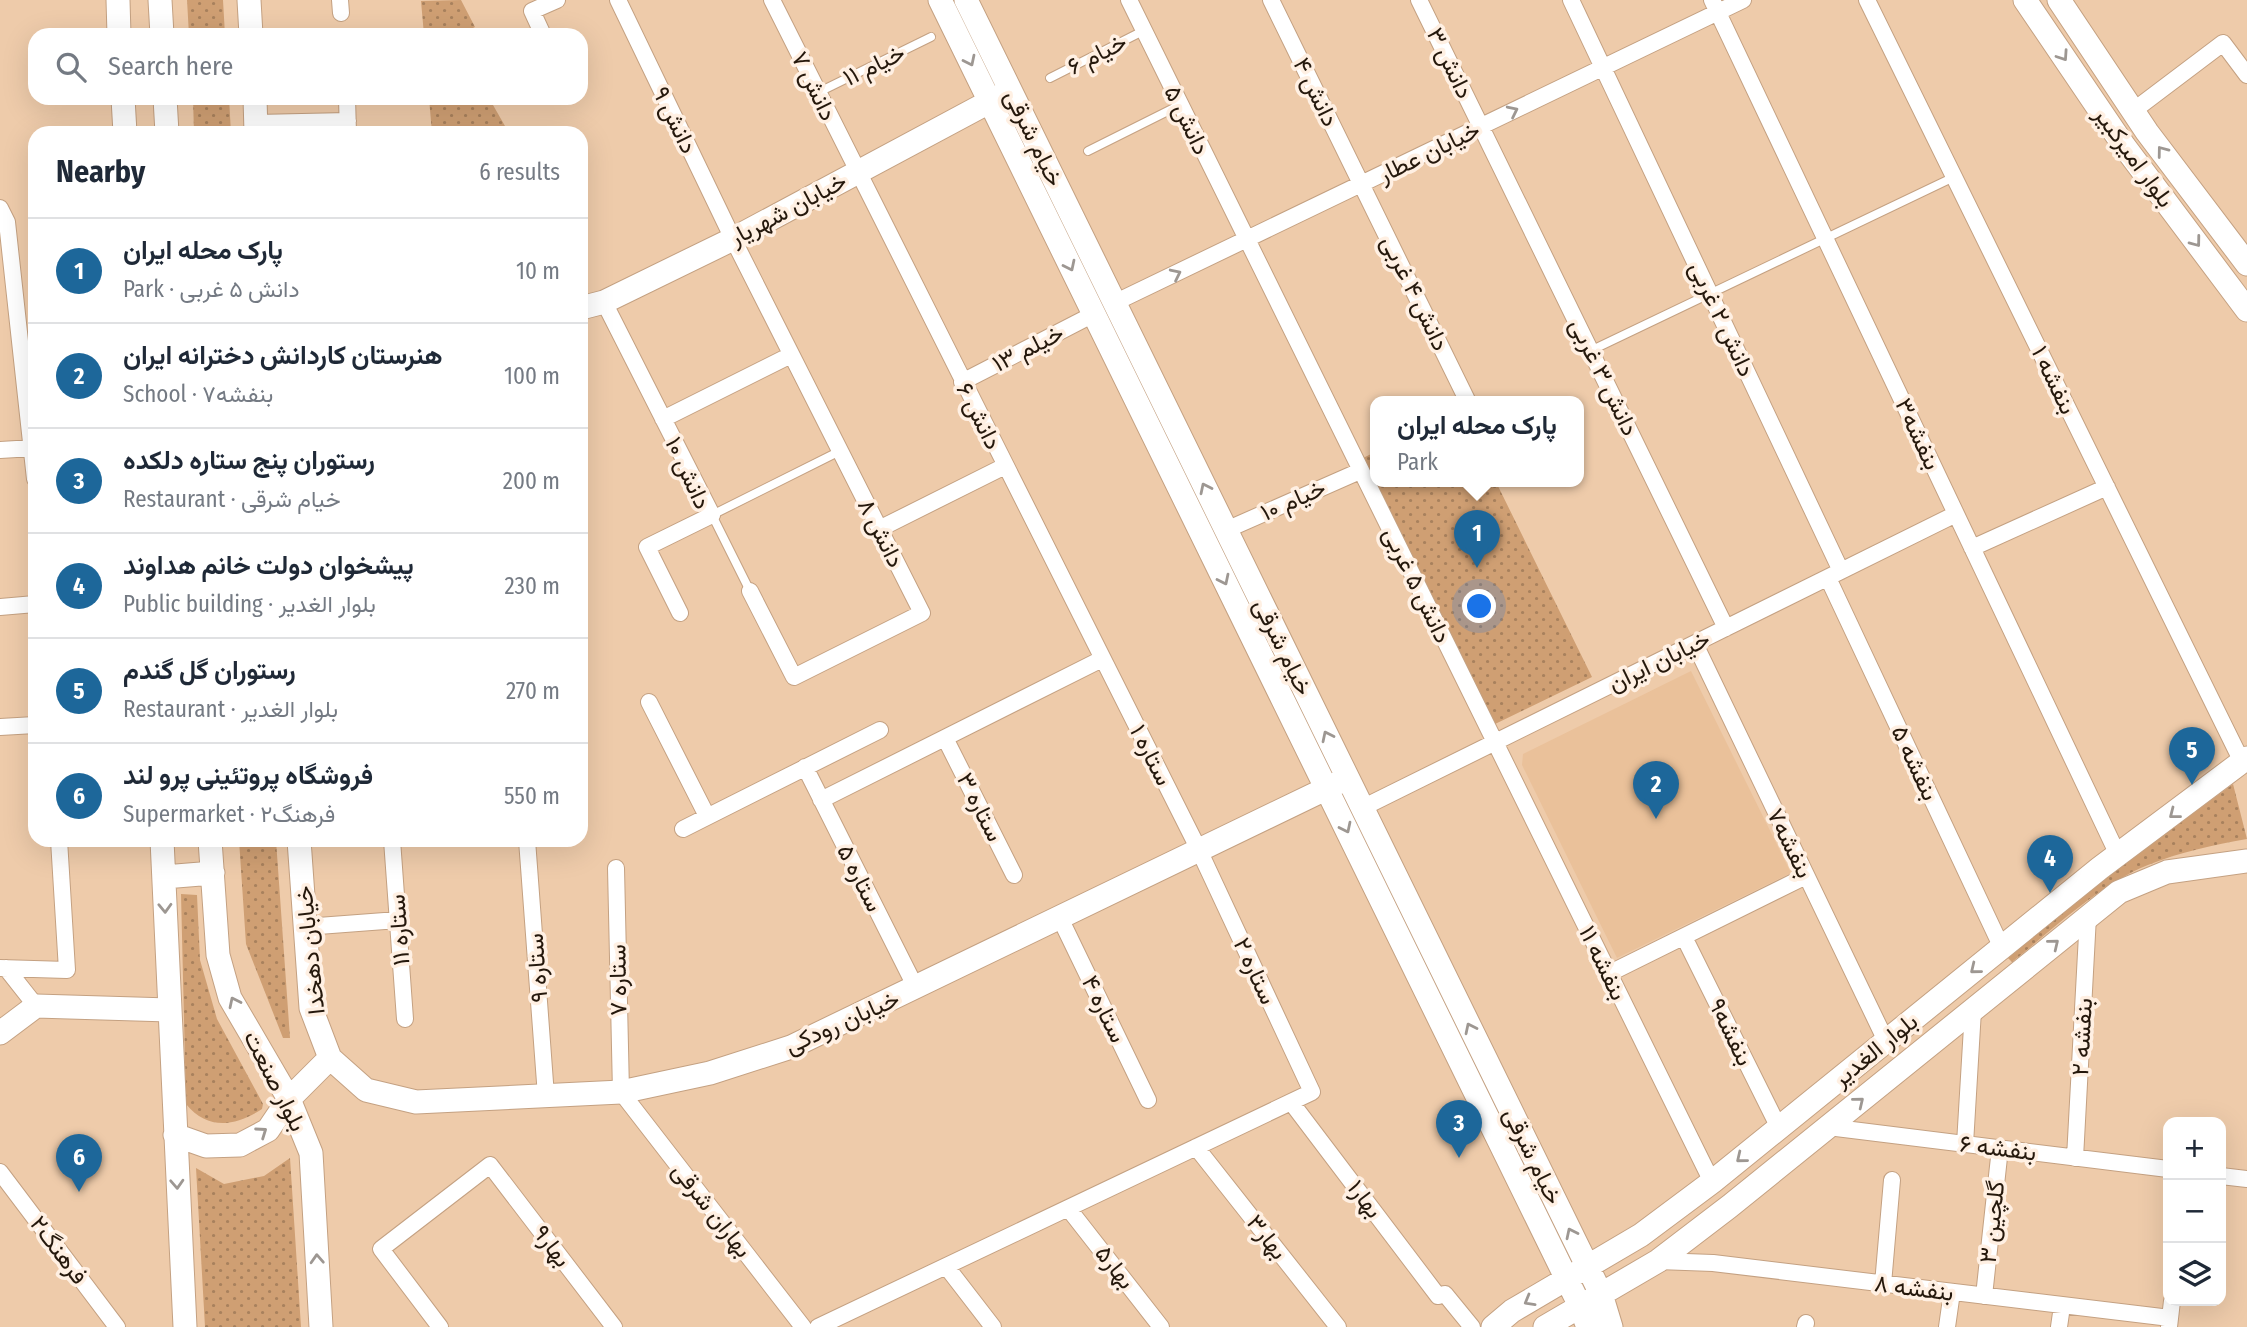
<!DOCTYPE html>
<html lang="en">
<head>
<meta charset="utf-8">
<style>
	body { margin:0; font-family:"Fira Sans Condensed",Vazirmatn,sans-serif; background:#f6f6f7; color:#1f2937 }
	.controls { position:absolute; right:21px; bottom:21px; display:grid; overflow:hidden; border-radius:14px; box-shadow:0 7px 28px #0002 }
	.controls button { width:63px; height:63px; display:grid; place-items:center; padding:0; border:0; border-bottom:2px solid #e0e1e3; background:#fff; color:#1f2937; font:35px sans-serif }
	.you { position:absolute; left:1480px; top:607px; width:24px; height:24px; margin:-18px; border:5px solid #fff; border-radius:50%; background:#1a73e8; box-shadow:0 0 0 10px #1a73e833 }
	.badge { display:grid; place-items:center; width:46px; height:46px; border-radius:50%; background:#1d679a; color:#fff; font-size:23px; font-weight:700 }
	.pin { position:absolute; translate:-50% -58px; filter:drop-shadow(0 2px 4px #0008) }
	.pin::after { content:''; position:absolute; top:37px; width:24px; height:21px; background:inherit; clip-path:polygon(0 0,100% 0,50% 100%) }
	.popup { position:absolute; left:1370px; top:396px; width:214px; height:91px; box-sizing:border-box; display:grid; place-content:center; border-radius:14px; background:#fff; filter:drop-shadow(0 2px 5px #0005); font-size:23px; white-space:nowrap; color:#747a83 }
	.popup b { font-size:26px; color:#1f2937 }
	.popup::after { content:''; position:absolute; left:50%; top:100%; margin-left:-14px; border:14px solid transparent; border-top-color:#fff }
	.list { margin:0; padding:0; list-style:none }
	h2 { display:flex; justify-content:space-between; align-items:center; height:91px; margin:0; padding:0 28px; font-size:30px }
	h2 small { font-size:23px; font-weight:400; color:#747a83 }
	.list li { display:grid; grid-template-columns:46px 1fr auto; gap:21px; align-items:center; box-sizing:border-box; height:105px; padding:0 28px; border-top:2px solid #e0e1e3 }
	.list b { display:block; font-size:26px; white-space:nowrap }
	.list p { margin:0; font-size:23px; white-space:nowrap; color:#747a83 }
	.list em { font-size:23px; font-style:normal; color:#747a83 }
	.icon { flex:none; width:38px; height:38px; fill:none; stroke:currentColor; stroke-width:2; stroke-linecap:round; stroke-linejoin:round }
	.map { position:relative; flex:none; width:2247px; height:1327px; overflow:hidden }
	.search { position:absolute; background:#fff; box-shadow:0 7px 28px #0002; left:28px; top:28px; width:560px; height:77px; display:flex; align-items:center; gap:18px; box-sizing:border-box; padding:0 24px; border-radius:21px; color:#747a83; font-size:26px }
	.panel { position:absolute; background:#fff; box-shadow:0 7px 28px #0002; left:28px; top:126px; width:560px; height:721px; border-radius:21px }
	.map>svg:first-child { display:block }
	.built { fill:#eac19a }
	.grass { fill:url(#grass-dots) }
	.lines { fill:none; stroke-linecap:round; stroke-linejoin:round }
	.lane-casing { stroke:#c4a182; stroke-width:10 }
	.street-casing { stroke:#c4a182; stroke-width:18 }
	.secondary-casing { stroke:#c4a182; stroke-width:25 }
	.lane { stroke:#fff; stroke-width:8 }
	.street { stroke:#fff; stroke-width:16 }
	.secondary { stroke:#fff; stroke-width:23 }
	.oneway { stroke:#9d9792 }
	.labels { text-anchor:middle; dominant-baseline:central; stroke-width:7; stroke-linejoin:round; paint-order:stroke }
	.street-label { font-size:24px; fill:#25180c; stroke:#fff0e3 }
</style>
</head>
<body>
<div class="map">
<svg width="2247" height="1327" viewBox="0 0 2247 1327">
	<defs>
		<pattern id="grass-dots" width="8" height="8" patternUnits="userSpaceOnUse" patternTransform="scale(1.75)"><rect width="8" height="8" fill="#cf9f73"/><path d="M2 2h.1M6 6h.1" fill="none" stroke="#a8815d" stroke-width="1.8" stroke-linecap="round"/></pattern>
	</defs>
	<rect width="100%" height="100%" fill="#eecbaa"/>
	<path class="built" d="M1691,671L1791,873L1617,958L1522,765L1523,754Z"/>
	<path class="grass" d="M187,0H223L225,35H189Z
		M461,0L475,27L459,35H424L421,1Z
		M193,98H229L231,133H194Z
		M429,98H489L509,133H432Z
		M1375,452L1376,482H1496L1592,677L1493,725L1361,459Z
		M2233,784L2247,839C2213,845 2180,852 2148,865C2098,885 2054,929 2012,962L2007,957L2096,883Z
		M239,840H276L290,1038H283L246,944Z
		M181,894L197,895L200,960L217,1019L263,1104L262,1109C236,1126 208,1131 186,1104Z
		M290,1158L301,1327H205L196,1168L224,1184L264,1176Z"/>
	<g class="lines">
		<defs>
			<path id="lane" d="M1050,78L1143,31
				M817,93L931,37
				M1088,151L1180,105
				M1590,351L1954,177
				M750,591L712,515L840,451"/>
			<path id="street" d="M340,0L341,13
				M618,0L733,239L922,613L794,677L750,591
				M772,0L1199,850L1312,1092L818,1327
				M1129,0L1712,1182
				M1271,0L1468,402
				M1419,0L1726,628
				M1571,0L1841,571
				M1712,0L2118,855
				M1867,0L2241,760
				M543,35L532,11L557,0
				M347,98L348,133
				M2133,111L2223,43L2247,75
				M256,123L348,121
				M0,208L7,222L35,479
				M604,302L712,515L647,547L680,613
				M1114,303L1743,0
				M962,382L1094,314
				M663,419L791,355
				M0,450L33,448
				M879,529L1005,466
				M1226,530L1360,471
				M1972,548L2107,487
				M1828,578L2002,948
				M0,607L35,604
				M1695,644L1886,1041
				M649,702L707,816
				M0,727L35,725
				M945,738L1014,875
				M805,767L916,988
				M821,800L1102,659
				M1362,808L1956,514
				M683,829L880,730
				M392,840L405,1019
				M527,840L546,1096
				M616,868L621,1092L803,1327
				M1060,918L1148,1100
				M305,927L398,920
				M1684,937L1779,1128
				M0,968L67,970L59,840
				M6,968L36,1006
				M1608,974L1806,876
				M1291,1102L1438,1296L1445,1294L1472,1327
				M1828,1127L2168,1169
				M1965,1144L1973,1010
				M1196,1147L1338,1327
				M2075,1158L2088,916
				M0,1172L117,1327
				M2221,1176L2247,1179
				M1068,1208L1161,1327
				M1658,1261L1713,1263L2170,1318
				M946,1266L993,1327
				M1883,1284L1892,1180
				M1984,1296L2000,1148
				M440,1327L381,1249L490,1165L614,1327
				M1805,1327L1806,1323
				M1947,1327L1952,1292
				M2059,1327L2062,1306
				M2169,1327L2172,1301"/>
			<path id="secondary" d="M118,0L119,35
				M160,0L162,35
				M249,0L251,35
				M940,0L1580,1306L1588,1327
				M966,0L1601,1294L1611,1327
				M2025,0L2124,146L2247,310
				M2059,0L2147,132L2247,264
				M123,98L125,133
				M165,98L167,133
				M255,98L256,133
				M581,308L604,302L733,239L1002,95
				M162,840L185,1327
				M210,840L218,955L230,998L289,1099L311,1153L321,1327
				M299,840L311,1008L330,1058L366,1090L416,1102L621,1092L710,1073L791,1047L1340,782
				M164,877L213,873
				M0,1033L36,1006L169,1010
				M175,1135L206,1146L240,1145L268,1130L289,1099L330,1058
				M1493,1327L1512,1311L1641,1235L1712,1182L2100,868L2247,758
				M1545,1327L1658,1261L1730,1206L2119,892L2167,872L2247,861"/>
		</defs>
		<use href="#lane" class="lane-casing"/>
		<use href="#street" class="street-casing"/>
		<use href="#secondary" class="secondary-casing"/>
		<use href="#lane" class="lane"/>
		<use href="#street" class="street"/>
		<use href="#secondary" class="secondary"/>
	</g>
	<defs><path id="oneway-chevron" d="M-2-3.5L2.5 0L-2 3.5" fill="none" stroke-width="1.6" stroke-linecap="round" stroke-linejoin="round" transform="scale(1.75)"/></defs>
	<g class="oneway">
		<use href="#oneway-chevron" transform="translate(2063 56) rotate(56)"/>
		<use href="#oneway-chevron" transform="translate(970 61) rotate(64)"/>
		<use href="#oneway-chevron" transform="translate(1513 111) rotate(-26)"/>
		<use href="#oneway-chevron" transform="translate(2162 151) rotate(-127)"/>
		<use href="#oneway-chevron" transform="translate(2196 242) rotate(53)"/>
		<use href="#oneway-chevron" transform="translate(1070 266) rotate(64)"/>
		<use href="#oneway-chevron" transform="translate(1176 274) rotate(-26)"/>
		<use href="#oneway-chevron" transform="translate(1205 488) rotate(-116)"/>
		<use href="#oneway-chevron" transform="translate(1224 580) rotate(64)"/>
		<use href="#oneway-chevron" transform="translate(1327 736) rotate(-116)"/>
		<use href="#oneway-chevron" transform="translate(2174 814) rotate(142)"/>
		<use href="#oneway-chevron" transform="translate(1346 828) rotate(64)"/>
		<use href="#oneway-chevron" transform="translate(165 908) rotate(88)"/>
		<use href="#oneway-chevron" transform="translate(2054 944) rotate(-39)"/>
		<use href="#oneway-chevron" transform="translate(1975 969) rotate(141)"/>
		<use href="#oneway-chevron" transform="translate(234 1002) rotate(-116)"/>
		<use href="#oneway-chevron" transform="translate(1470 1028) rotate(-116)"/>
		<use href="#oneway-chevron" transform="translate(1859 1102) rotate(-39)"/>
		<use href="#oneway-chevron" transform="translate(262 1132) rotate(-35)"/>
		<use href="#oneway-chevron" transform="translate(1741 1158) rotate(141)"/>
		<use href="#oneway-chevron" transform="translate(177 1184) rotate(87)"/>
		<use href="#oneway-chevron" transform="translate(1571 1233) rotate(-116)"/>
		<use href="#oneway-chevron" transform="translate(317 1259) rotate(-93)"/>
		<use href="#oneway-chevron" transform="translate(1529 1301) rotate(150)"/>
	</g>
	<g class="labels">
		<g class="street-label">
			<text transform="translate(1097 54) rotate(-27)">خیام ۶</text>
			<text transform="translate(1450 63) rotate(64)">دانش ۳</text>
			<text transform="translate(874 65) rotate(-26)">خیام ۱۱</text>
			<text transform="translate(814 86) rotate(64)">دانش ۷</text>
			<text transform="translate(1316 92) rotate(64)">دانش ۴</text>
			<text transform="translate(675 120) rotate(64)">دانش ۹</text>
			<text transform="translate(1187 120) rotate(64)">دانش ۵</text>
			<text transform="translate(1034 138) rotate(64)">خیام شرقی</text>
			<text transform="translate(1429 152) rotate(-26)">خیابان عطار</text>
			<text transform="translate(2134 157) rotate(54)">بلوار امیرکبیر</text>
			<text transform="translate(788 209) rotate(-28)">خیابان شهریار</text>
			<text transform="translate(1415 293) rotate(64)">دانش ۴ غربی</text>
			<text transform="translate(1722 319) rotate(65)">دانش ۲ غربی</text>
			<text transform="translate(1028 348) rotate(-27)">خیلم ۱۳</text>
			<text transform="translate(1604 377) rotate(64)">دانش ۳ غربی</text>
			<text transform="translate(2054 380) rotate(64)">بنفشه ۱</text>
			<text transform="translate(979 416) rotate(63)">دانش ۶</text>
			<text transform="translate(1918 434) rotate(65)">بنفشه۳</text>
			<text transform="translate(688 473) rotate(65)">دانش ۱۰</text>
			<text transform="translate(1293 500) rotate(-24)">خیام ۱۰</text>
			<text transform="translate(881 533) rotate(63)">دانش ۸</text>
			<text transform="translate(1417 585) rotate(64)">دانش ۵ غربی</text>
			<text transform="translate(1283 647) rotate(64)">خیام شرقی</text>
			<text transform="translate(1659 661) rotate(-26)">خیابان ایران</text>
			<text transform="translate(1151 755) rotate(63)">ستاره ۱</text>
			<text transform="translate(1915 763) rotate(65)">بنفشه ۵</text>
			<text transform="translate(980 807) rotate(63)">ستاره ۳</text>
			<text transform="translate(1790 843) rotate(64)">بنفشه۷</text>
			<text transform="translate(860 878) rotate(63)">ستاره ۵</text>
			<text transform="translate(399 930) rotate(-94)">ستاره ۱۱</text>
			<text transform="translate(310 950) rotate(-96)">خیابان دهخدا</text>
			<text transform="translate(1603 963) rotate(64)">بنفشه ۱۱</text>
			<text transform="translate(537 968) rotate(-94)">ستاره ۹</text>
			<text transform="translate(1255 971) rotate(65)">ستاره ۲</text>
			<text transform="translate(618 980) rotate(-91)">ستاره ۷</text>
			<text transform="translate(1104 1009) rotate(64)">ستاره ۴</text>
			<text transform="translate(842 1022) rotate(-24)">خیابان رودکی</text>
			<text transform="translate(1731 1032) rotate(64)">بنفشه۹</text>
			<text transform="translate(2082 1037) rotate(-87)">بنفشه ۲</text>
			<text transform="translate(1875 1050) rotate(-39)">بلوار الغدیر</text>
			<text transform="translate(275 1081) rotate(63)">بلوار صنعت</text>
			<text transform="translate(1998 1148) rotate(7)">بنفشه ۶</text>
			<text transform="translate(1533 1156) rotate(64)">خیام شرقی</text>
			<text transform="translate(1365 1199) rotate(53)">بهار۱</text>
			<text transform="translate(712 1210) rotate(52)">بهاران شرقی</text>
			<text transform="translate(1992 1222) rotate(-84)">گلچین ۳</text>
			<text transform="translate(1267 1237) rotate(52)">بهار۳</text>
			<text transform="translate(552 1246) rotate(53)">بهار۹</text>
			<text transform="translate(59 1250) rotate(53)">فرهنگ۲</text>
			<text transform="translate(1115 1267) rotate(52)">بهار۵</text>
			<text transform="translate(1914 1288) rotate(7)">بنفشه ۸</text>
		</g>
	</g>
</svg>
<div class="controls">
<button>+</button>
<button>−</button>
<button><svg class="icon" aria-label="layers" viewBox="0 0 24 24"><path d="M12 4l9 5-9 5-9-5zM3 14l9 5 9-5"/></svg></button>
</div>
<div class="you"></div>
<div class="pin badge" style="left:1477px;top:568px">1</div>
<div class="popup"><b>پارک محله ایران</b>Park</div>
<div class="pin badge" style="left:1656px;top:819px">2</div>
<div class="pin badge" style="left:1459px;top:1158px">3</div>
<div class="pin badge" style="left:2050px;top:893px">4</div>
<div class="pin badge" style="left:2192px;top:785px">5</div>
<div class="pin badge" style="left:79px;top:1192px">6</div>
<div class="search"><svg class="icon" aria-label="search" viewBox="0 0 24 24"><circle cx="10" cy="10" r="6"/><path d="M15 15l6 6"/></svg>Search here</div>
<section class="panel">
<h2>Nearby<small>6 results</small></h2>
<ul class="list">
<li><span class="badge">1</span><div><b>پارک محله ایران</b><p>Park · دانش ۵ غربی</p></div><em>10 m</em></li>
<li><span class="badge">2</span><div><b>هنرستان کاردانش دخترانه ایران</b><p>School · بنفشه۷</p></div><em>100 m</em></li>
<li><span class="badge">3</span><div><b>رستوران پنج ستاره دلکده</b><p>Restaurant · خیام شرقی</p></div><em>200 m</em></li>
<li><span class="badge">4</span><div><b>پیشخوان دولت خانم هداوند</b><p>Public building · بلوار الغدیر</p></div><em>230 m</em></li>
<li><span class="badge">5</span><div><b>رستوران گل گندم</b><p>Restaurant · بلوار الغدیر</p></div><em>270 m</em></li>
<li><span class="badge">6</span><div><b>فروشگاه پروتئینی پرو لند</b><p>Supermarket · فرهنگ۲</p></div><em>550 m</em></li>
</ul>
</section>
</div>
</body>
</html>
